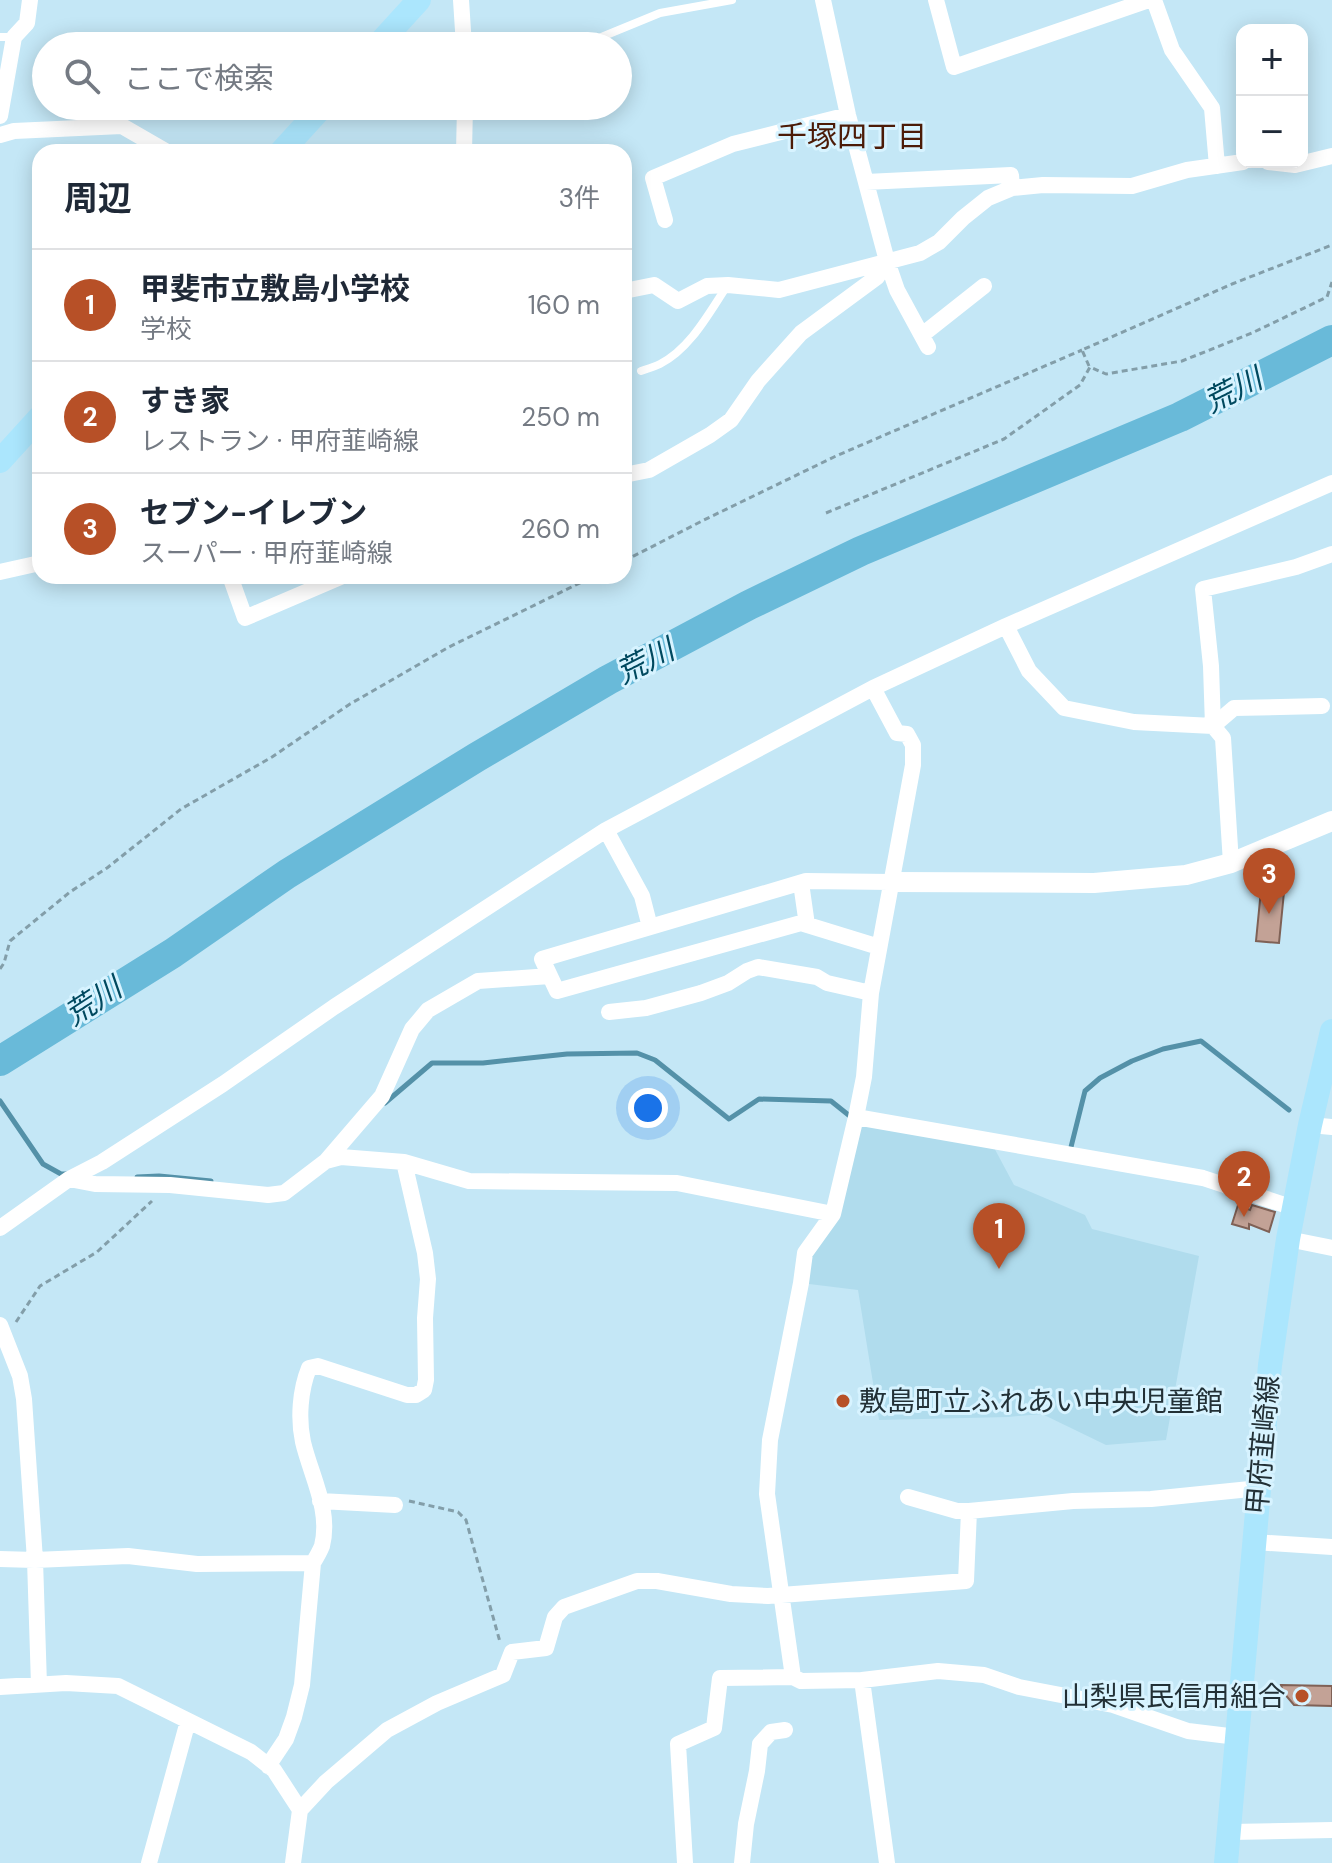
<!DOCTYPE html>
<html lang="ja">
<head>
<meta charset="utf-8">
<style>
	body { margin:0; font-family:"DM Sans","Noto Sans JP",sans-serif; background:#f6f6f7; color:#1f2937 }
	.controls { position:absolute; right:24px; top:24px; display:grid; overflow:hidden; border-radius:16px; box-shadow:0 4px 20px #0003 }
	.controls button { width:72px; height:72px; display:grid; place-items:center; padding:0; border:0; border-bottom:2px solid #e0e1e3; background:#fff; color:#1f2937; font:40px sans-serif }
	.you { position:absolute; left:648px; top:1108px; width:28px; height:28px; margin:-20px; border:6px solid #fff; border-radius:50%; background:#1a73e8; box-shadow:0 0 0 12px #1a73e833 }
	.badge { display:grid; place-items:center; width:52px; height:52px; border-radius:50%; background:#b75027; color:#fff; font-size:26px; font-weight:700 }
	.pin { position:absolute; translate:-50% -66px; filter:drop-shadow(0 2px 4px #0008) }
	.pin::after { content:''; position:absolute; top:42px; width:28px; height:24px; background:inherit; clip-path:polygon(0 0,100% 0,50% 100%) }
	.list { margin:0; padding:0; list-style:none }
	h2 { display:flex; justify-content:space-between; align-items:center; height:104px; margin:0; padding:0 32px; font-size:34px }
	h2 small { font-size:26px; font-weight:400; color:#747a83 }
	.list li { display:grid; grid-template-columns:52px 1fr auto; gap:24px; align-items:center; box-sizing:border-box; height:112px; padding:0 32px; border-top:2px solid #e0e1e3 }
	.list b { display:block; font-size:30px; white-space:nowrap }
	.list p { margin:0; font-size:26px; white-space:nowrap; color:#747a83 }
	.list em { font-size:26px; font-style:normal; color:#747a83 }
	.icon { flex:none; width:44px; height:44px; fill:none; stroke:currentColor; stroke-width:2; stroke-linecap:round; stroke-linejoin:round }
	.map { position:relative; flex:none; width:1332px; height:1863px; overflow:hidden }
	.search { position:absolute; background:#fff; box-shadow:0 4px 20px #0003; left:32px; top:32px; width:600px; height:88px; display:flex; align-items:center; gap:20px; box-sizing:border-box; padding:0 28px; border-radius:44px; color:#747a83; font-size:30px }
	.panel { position:absolute; background:#fff; box-shadow:0 4px 20px #0003; left:32px; top:144px; width:600px; height:440px; border-radius:24px }
	.map>svg:first-child { display:block }
	.built { fill:#b0dced }
	.lines { fill:none; stroke-linecap:round; stroke-linejoin:round }
	.stream { stroke:#5491a8; stroke-width:5 }
	.river { stroke:#69bad9; stroke-width:30 }
	.building { fill:#c3a296; stroke:#7f6156; stroke-width:2 }
	.path { stroke:#839ea9; stroke-width:3; stroke-dasharray:6 4; stroke-linecap:butt }
	.service { stroke:#fff; stroke-width:8 }
	.minor { stroke:#fff; stroke-width:16 }
	.tertiary { stroke:#fff; stroke-width:20 }
	.primary { stroke:#abe6fd; stroke-width:24 }
	.poi-dot { fill:#b75027; stroke:#d7f3ff; stroke-width:3 }
	.labels { text-anchor:middle; dominant-baseline:central; stroke-width:6; stroke-linejoin:round; paint-order:stroke }
	.poi-label { font-size:28px; fill:#223036; stroke:#d7f3ff; text-anchor:start }
	.street-label { font-size:28px; fill:#223036; stroke:#d7f3ff }
	.neighbourhood-label { font-size:30px; fill:#4c1b07; stroke:#d7f3ff }
	.water-label { font-size:30px; font-style:italic; fill:#00495f; stroke:#d7f3ff }
</style>
</head>
<body>
<div class="map">
<svg width="1332" height="1863" viewBox="0 0 1332 1863">
	<rect width="100%" height="100%" fill="#c4e7f6"/>
	<path class="built" d="M856,1117L991,1142L1014,1185L1085,1215L1092,1229L1199,1256L1166,1440L1106,1445L1042,1414L1008,1417L879,1420L858,1290L801,1283L805,1253L833,1214Z"/>
	<g class="lines">
		<path class="stream" d="M0,1101L43,1164L61,1174H67
			M385,1103L432,1063H483L567,1054L637,1053L655,1060L729,1119L759,1099L831,1101L851,1117
			M1070,1151L1085,1091L1100,1078L1132,1061L1163,1049L1201,1041L1289,1110
			M137,1177L159,1176L211,1181"/>
		<path class="river" d="M0,1061L173,953L287,874L477,757L608,680L749,605L861,551L1180,417L1332,340"/>
	</g>
	<path class="building" d="M1261,890L1284,892L1279,943L1256,941Z
		M1238,1205L1250,1210L1252,1205L1275,1212L1269,1232L1249,1224V1229L1232,1224Z
		M1281,1685L1332,1686V1706L1294,1705L1283,1692Z"/>
	<g class="lines">
		<path class="path" d="M1089,366L1082,350L1232,284L1332,245
			M826,513L1004,439L1080,385L1090,367L1106,374L1182,361L1252,333L1327,297L1332,282
			M624,561L704,520L836,456L1082,350
			M0,969L4,963L10,941L70,892L107,868L181,809L272,757L350,704L449,647L594,576
			M16,1322L40,1286L97,1252L152,1201
			M409,1501L458,1512L466,1520L500,1642"/>
		<path class="service" d="M0,37H14
			M593,46L599,38L660,13L732,0
			M641,371C647,369 654,367 660,364C690,349 709,313 727,286"/>
		<path class="minor" d="M461,0L464,46
			M823,0L848,115L887,261L897,290L928,347
			M936,0L954,67L1149,0
			M1154,0L1172,50L1212,108L1217,166
			M0,116L14,37L27,23L30,0
			M0,135L14,131L122,126L167,152
			M464,152L465,106
			M1268,162L1295,165L1332,156
			M866,182L1011,175L1012,188
			M665,220L653,178L733,144L848,115
			M624,291L654,285L678,301L707,286L728,285L779,290L920,253L939,242L963,218L988,198L1012,188L1043,185L1132,186L1187,170L1243,162
			M922,335L984,286
			M624,475L649,470L710,435L731,420L758,381L801,333L877,277L887,261
			M0,572L40,563
			M230,576L245,618L343,576
			M1006,626L1029,671L1064,708L1134,722L1213,726L1234,708L1322,706
			M873,688L897,733L907,734L913,745V765L871,993L864,1077L856,1117L833,1214L805,1253L801,1283L770,1440L767,1494L793,1677L801,1681L862,1680L938,1671L984,1675L1019,1687L1113,1705L1188,1731L1237,1737
			M606,830L642,896L650,927
			M1231,863L1223,738L1213,726L1211,666L1203,589L1296,567L1332,554
			M801,883L807,925
			M879,947L801,923L557,991L542,959L806,881L892,882
			M609,1012L646,1008L701,993L728,983L747,971L758,967L817,977L827,983L871,993
			M856,1117L1203,1178L1294,1208
			M1310,1125L1332,1127
			M327,1160L382,1096L412,1029L428,1010L478,981L550,976
			M69,1179L95,1184L170,1185L268,1195L284,1193L326,1161L341,1157L404,1162L469,1181L677,1183L833,1214
			M0,1228L69,1179L102,1162L223,1084L334,1007L606,830L873,688L1006,626L1332,483
			M1288,1239L1332,1248
			M0,1325L20,1376L24,1399L35,1560L39,1685
			M908,1497L957,1511H969L1073,1501L1151,1499L1260,1488
			M320,1501L395,1505
			M1254,1542L1332,1547
			M0,1559L35,1560L128,1556L197,1564L313,1563
			M862,1680L887,1863
			M0,1687L66,1683L118,1686L251,1752L274,1770L300,1810
			M268,1766L286,1739L294,1717L302,1685L313,1563C316,1558 320,1551 322,1546C331,1510 311,1476 303,1442C298,1419 300,1390 309,1368L318,1366L407,1395H416L424,1390L426,1380L425,1318L428,1279L425,1253L404,1162
			M1230,1832L1332,1830
			M149,1863L188,1721
			M293,1863L300,1810L326,1782L387,1730L437,1703L503,1675L512,1652L546,1648L555,1617L564,1607L637,1581H657L731,1594L768,1596L966,1581L969,1511
			M685,1863L678,1744L714,1728L720,1678L793,1677
			M742,1863L746,1824L757,1771L760,1744L771,1732L785,1730"/>
		<path class="tertiary" d="M892,882L1094,883L1186,875L1231,863L1332,821"/>
		<path class="primary" d="M377,46L419,0
			M281,152L323,106
			M0,461L40,417
			M1226,1863L1270,1365L1288,1239L1310,1125L1332,1031"/>
	</g>
	<g class="poi-dot">
		<circle cx="843" cy="1401" r="8"/>
		<circle cx="1302" cy="1696" r="8"/>
	</g>
	<g class="labels">
		<g class="poi-label">
			<text x="859" y="1401">敷島町立ふれあい中央児童館</text>
			<text x="1286" y="1696" text-anchor="end">山梨県民信用組合</text>
		</g>
		<g class="street-label">
			<text transform="translate(1263 1445) rotate(-85)">甲府韮崎線</text>
		</g>
		<g class="neighbourhood-label">
			<text x="852" y="136">千塚四丁目</text>
		</g>
		<g class="water-label">
			<text transform="translate(1233 390) rotate(-27)">荒川</text>
			<text transform="translate(645 661) rotate(-27)">荒川</text>
			<text transform="translate(93 1001) rotate(-33)">荒川</text>
		</g>
	</g>
</svg>
<div class="controls">
<button>+</button>
<button>−</button>
</div>
<div class="you"></div>
<div class="pin badge" style="left:999px;top:1269px">1</div>
<div class="pin badge" style="left:1244px;top:1217px">2</div>
<div class="pin badge" style="left:1269px;top:914px">3</div>
<div class="search"><svg class="icon" aria-label="search" viewBox="0 0 24 24"><circle cx="10" cy="10" r="6"/><path d="M15 15l6 6"/></svg>ここで検索</div>
<section class="panel">
<h2>周辺<small>3件</small></h2>
<ul class="list">
<li><span class="badge">1</span><div><b>甲斐市立敷島小学校</b><p>学校</p></div><em>160 m</em></li>
<li><span class="badge">2</span><div><b>すき家</b><p>レストラン · 甲府韮崎線</p></div><em>250 m</em></li>
<li><span class="badge">3</span><div><b>セブン-イレブン</b><p>スーパー · 甲府韮崎線</p></div><em>260 m</em></li>
</ul>
</section>
</div>
</body>
</html>
